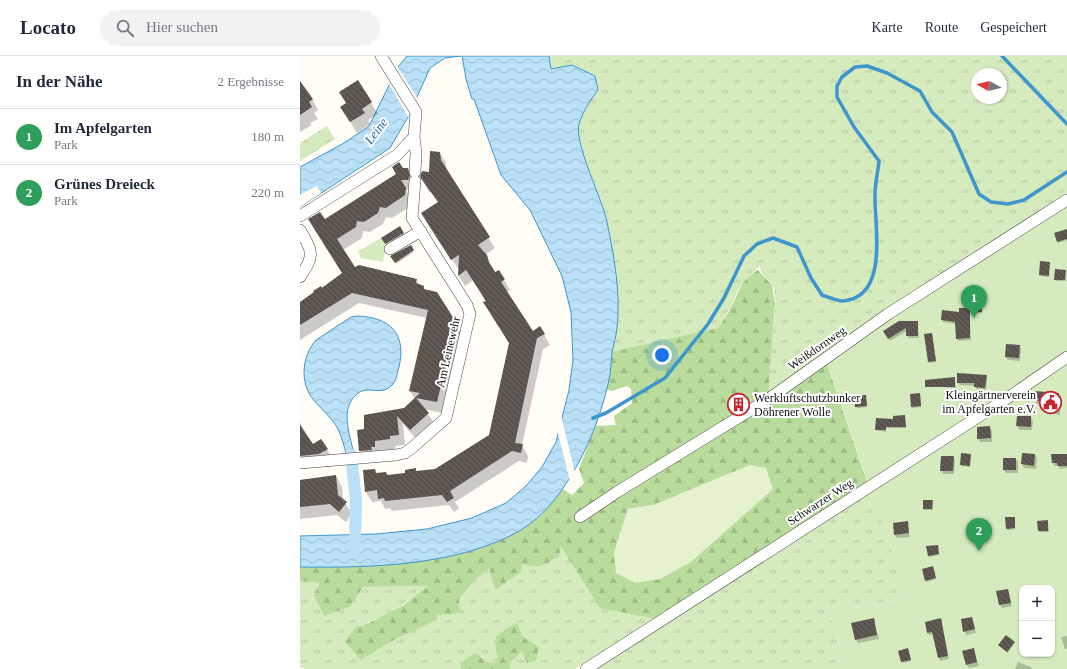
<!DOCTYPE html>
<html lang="de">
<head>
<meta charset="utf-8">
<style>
	body { margin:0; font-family:"Times New Roman",serif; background:#f2f2f3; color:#1f2937 }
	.controls { position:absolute; right:12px; bottom:12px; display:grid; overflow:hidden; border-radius:8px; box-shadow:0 1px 3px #0004 }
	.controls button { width:36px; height:36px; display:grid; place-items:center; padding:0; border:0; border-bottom:1px solid #e0e1e3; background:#fff; color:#1f2937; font:20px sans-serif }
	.compass { position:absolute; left:671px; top:12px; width:36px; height:36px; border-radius:50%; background:#fff; box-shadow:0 1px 3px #0004; rotate:278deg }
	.you { position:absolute; left:362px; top:299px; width:14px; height:14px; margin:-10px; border:3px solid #fff; border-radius:50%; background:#1a73e8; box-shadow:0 0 0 6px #1a73e833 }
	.badge { display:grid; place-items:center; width:26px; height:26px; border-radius:50%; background:#d93025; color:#fff; font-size:13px; font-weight:700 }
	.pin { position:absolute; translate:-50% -33px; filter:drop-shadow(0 1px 2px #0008) }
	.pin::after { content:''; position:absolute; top:21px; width:14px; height:12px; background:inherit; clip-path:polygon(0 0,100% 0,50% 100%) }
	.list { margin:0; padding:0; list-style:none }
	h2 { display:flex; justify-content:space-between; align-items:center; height:52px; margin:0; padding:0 16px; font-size:17px }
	h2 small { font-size:13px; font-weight:400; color:#747a83 }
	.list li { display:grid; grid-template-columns:26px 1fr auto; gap:12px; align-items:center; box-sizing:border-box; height:56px; padding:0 16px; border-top:1px solid #e0e1e3 }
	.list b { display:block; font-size:15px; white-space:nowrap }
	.list p { margin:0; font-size:13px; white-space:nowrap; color:#747a83 }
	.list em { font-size:13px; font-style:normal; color:#747a83 }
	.icon { flex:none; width:22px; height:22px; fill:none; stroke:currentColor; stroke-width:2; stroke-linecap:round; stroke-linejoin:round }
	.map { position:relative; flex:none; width:767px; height:613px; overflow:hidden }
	header { display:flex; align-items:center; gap:24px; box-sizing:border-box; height:56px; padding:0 20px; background:#fff; border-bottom:1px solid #e0e1e3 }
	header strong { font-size:19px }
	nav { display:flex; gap:22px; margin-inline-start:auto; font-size:14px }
	.search { width:280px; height:36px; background:#f2f2f3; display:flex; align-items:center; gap:10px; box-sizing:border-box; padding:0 14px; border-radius:22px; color:#747a83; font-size:15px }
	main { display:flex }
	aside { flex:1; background:#fff }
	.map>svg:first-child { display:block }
	.grass { fill:url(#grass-tufts); fill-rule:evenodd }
	.forest { fill:url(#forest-firs); fill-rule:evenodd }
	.park { fill:#d5ebbd; fill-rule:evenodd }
	.pitch { fill:#e6f2cf }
	.water { fill:url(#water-waves); stroke:#3f96cf }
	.pier { fill:#fffdf5 }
	.shadow { fill:#0003 }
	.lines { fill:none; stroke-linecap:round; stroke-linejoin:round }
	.stream { stroke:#3f96cf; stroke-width:3.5 }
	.canal { stroke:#b9e0f7; stroke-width:12 }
	.building { fill:url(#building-back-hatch) }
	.minor-casing { stroke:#444; stroke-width:12 }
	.minor { stroke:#fff; stroke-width:11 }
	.labels { text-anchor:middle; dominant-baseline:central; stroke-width:4; stroke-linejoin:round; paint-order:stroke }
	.street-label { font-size:12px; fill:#111; stroke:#fff }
	.poi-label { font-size:12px; fill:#111; stroke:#fff; text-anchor:end }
	.water-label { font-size:13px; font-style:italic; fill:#1768a6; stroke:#fff }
</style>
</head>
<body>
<header>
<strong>Locato</strong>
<div class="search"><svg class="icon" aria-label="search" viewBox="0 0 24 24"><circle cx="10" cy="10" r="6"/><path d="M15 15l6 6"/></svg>Hier suchen</div>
<nav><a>Karte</a><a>Route</a><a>Gespeichert</a></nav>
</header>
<main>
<aside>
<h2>In der Nähe<small>2 Ergebnisse</small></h2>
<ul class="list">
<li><span class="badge" style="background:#2e9e5b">1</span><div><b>Im Apfelgarten</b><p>Park</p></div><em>180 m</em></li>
<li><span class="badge" style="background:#2e9e5b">2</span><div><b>Grünes Dreieck</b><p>Park</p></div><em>220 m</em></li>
</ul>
</aside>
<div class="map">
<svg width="767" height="613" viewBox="0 0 767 613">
	<defs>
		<pattern id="grass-tufts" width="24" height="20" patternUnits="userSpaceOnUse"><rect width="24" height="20" fill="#d5ebbd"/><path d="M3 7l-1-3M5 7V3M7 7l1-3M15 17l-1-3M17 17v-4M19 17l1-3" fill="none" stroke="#b6c8a1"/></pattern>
		<pattern id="forest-firs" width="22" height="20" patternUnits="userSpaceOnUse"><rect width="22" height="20" fill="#b9dc9c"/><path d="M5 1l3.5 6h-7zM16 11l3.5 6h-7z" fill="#9ebc85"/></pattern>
		<pattern id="water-waves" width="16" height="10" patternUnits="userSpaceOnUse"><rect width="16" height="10" fill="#b9e0f7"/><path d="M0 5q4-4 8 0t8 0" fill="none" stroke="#9ebfd3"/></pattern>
		<pattern id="building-back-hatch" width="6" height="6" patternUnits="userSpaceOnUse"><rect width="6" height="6" fill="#5a524d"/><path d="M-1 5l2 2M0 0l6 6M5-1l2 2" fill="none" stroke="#6d6662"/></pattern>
	</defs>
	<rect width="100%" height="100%" fill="#fffdf5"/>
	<path class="grass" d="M249,0H767V137L471,336C463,302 479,268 474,233C472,224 461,222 460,210L439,232L430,252L418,272L352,289L312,296C320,260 317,229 311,193C310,183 309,172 306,162C300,143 275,86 279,69C282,55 290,45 298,34L295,20L271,9L251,13ZM677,18H701V42H677Z
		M27,70L35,83L0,105V87Z
		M570,429L608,542L530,556L546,613H295Z
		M260,488L356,563L275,613H211L209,608L222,595L239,591L195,588L198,607L186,606L160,607L161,613H5L0,611V525L20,527L51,550L63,531L129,530C107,548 82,563 55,571L61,604L94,584L135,564L138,559L160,554L159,543L176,523L189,513L195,533L220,508Z"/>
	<path class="forest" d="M458,214L472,229L475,247L469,324L470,341L524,299L568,428L540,443L356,563L300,552L260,489L259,500C243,510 240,513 221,508L222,515L195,534L189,513L176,523L159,543L160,554L155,558L138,559L136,564L94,584L61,604L45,586L55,571L69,567L104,549L128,530L63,531L51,550L24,560L14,539L20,527L0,525V511L153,499L184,491L221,474L242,458L263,433L272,439L284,427L279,413L295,370L316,369L314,360L332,347L331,333L327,330L312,335L306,333L312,296L418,272C422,266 427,259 430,253C440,235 439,226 458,214ZM450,409L314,497L328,453L354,449Z
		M217,567L223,581L239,591L236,605L227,607L222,595L209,608L211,613H161L160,607L176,597L186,606L198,607L195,588L196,581L207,572Z"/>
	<path class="park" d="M767,137V613H546L530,556L608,542L524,299ZM722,532H752V598H722Z
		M81,182L86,190L83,206L61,202L58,195Z"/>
	<path class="pitch" d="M450,409L466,412L473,433L391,506L360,523L335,527L316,517L314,497L328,453L354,449Z"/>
	<path class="water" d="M107,0H161L145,2L130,12L108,61L90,92L0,151V111L44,87L69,70L98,11Z
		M162,0H249L251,13L272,9L295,20L298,34C290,45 283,55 279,68C274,88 303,144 307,166C314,200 321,237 317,272C316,280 314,288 312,296C311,305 311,315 309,324C298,375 267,446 221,474C159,510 70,512 0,511V480L76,478L127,473L172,462L206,447L226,430L242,411L256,386L269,334L273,304L271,256L262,220L230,154L201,119L174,43H172L166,23Z
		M57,260C89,261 107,277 99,311C97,317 97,325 91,330C78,342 64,324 51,345C42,361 51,382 54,399L47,400C44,391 42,381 38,373C31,360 18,351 10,339C0,322 3,299 16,284L51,261Z"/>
	<path class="pier" d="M97,10L118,43L108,61L89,28Z
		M17,130L21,137L0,151V139Z
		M261,359L275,417L270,425L257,373Z"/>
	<path class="shadow" d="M58,26L78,58L68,64L70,68L57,77L48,62L47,48Z
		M0,35L12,43L18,54L14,57L18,63L10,67L12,69L0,76Z
		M140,97L146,107V114L195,192L185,199L194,217L201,219L210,234L207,236L233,276L240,272L250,289L243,293L222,389L228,400L227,407L219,405L155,446L159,452L154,456L149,449L92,455L90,452L85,453L81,445L72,446L66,436L75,414L77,418L86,417L88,420L106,418L115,413L117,416L136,414L190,379L210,288L173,224L165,230L159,220V214L128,168L139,147L132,136H129L121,121L130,117Z
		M102,112L108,113L114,124V134H106L112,143L111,150L92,162L86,161L83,168L70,176L63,175L62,182L43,194L55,212L116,224L120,230L123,231L155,266L161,277L142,357L124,353L135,368L117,384L103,368L105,389L95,390L96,394L66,405L60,395L65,374L104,353L115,343L110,335L127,262L59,247L0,284V246L43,217L24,165L97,118Z
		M99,171L104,179L87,189L82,182Z
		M767,175V184L758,187V185Z
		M110,190L114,196L96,208L92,200Z
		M749,207V221L741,220L740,219Z
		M765,215L766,225H756L755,223Z
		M682,244V257H674L673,256Z
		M669,253L671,284L658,285L656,268L643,266L642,264Z
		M617,266L619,282H608L607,275L590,285L585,276Z
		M632,278L636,306L629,307V306Z
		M719,290L721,293L720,305L708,304L706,301Z
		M686,320L687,322L686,334L676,333L675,330L660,329L658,327Z
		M655,324L656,332L626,330Z
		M759,338L761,341L760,359L753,358L751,349L737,348L735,345Z
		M566,340L567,351L557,352L556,351Z
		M620,340L621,351L612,352V351Z
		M731,361L733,365L732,374H719L717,370Z
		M605,362L606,372H586V376L576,374L594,364Z
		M0,366L12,390L27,393L33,404L0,405Z
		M690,371L692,375V386H680L678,382Z
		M670,399V411L662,410L661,409Z
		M735,399L737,402L736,413L724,412L722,408Z
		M752,399L767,400V412L760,413L758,410H754Z
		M653,401L655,405L654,418H643L641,414Z
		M716,403L718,406V417H706L704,414Z
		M36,420L42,431L43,444L52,457L46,466L37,459L0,463V424Z
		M632,445L633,454H624V453Z
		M714,462L715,473L708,474L707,472Z
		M748,465L749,476H739V475Z
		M607,466L610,481L597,482L595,479Z
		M638,491L639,499L629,501V499Z
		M633,511L636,523L627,526L626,524Z
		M708,534L712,550L702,552L700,549Z
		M672,562L676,577L666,579L662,564Z
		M641,563L649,603L640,605L634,578L629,579L628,576Z
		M573,564L579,583L558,587L556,584Z
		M767,580V593H765L761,581Z
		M714,587L708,597L700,590Z
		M673,593L679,610L669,612L667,609Z
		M609,595L611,605L603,607L599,596Z
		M718,606L731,611L732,613H715Z"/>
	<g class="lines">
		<path class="stream" d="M702,0L767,68
			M293,362L306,357L365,322L408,268L424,242L444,200L457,188L473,182L497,191L511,222L522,239C528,241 537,245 543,245C590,241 574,169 575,138C575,127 578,116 579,105L554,71L537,41V30L542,21L555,11L567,10L587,17L620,35L632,56L652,76L679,138L691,146L708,148L724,144L767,116"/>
		<path class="canal" d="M51,399L56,444L55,494"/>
	</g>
	<path class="building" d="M58,24L72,46L62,53L65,57L50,66L40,51L46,47L39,36Z
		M0,25L13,43L9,46L12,51L0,59Z
		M130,95L140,96L141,104L190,181L178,189L187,199L189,206L195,216L199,214L202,219L205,223L201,226L233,275L240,270L245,278L237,282L215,387L223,388L221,397L212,395L150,435L154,442L147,446L142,439L85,445L84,442L78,443L77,434L65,436L63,414L75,413L76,417L86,416L87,419L105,417V414L116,412V415L135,413L189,379L209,287L183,246L186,245L166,214L158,220L159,199L151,204L121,157L138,146L120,121L122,115L129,116Z
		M99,106L103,112H108L110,120L108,124H101L106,132L105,139L86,152L80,151L78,157L64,166L57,165L56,171L37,183L55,211L59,209L117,223L116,227L124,230V233L137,236L156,266L137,346L116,342L129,357L110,374L97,360L99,379L90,380V383L75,385V391H71L72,394L59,395L57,374L64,373V359L104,352L120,337L109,335L128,254L52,237L0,269V246L14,236L13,235L21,230L22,232L42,217L8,163L20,156L25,163L96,118L92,111Z
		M100,170L104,177L85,188L81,182Z
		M767,173V183L757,186L754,177Z
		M111,189L114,194L95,207L90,200Z
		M740,205L750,206L749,220L739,219Z
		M755,213L766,214L765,224H754Z
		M673,242L682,243V256H672Z
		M659,252H670V282L656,283L655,266L641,264L642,254L659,256Z
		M599,265H618V280H606V272L588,283L583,275Z
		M632,277L636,305L628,306L624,278Z
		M706,288L720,289L719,302L705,301Z
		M657,317L687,319L685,332L674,331V327H657Z
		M655,321V331H625V324Z
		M734,335L759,337L758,356L750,355V345H734Z
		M620,337L621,350L611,351L610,338Z
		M566,339L567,350L555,351L554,340Z
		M605,359L606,371H586V374H575L576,362L593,363V360Z
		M717,360H731V371L716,370Z
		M0,369L13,388L21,383L28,393L19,398L0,400Z
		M690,370L691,382L677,383V371Z
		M661,397L671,398L670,410L660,409Z
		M722,397L735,398L734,410L721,408Z
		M751,398H767V410H758L757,407H752Z
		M641,400H654L653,415H640Z
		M703,402H716V414H703Z
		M36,419L38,439L47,446L39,456L30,448L0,451V424Z
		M623,444H633L632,453H623Z
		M705,461H715V472L706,473Z
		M748,464V475H738L737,465Z
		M608,465L609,477L594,479L593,467Z
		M638,489L639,498L628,500L626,490Z
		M633,510L636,522L625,525L622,513Z
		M708,533L711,547L699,549L696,535Z
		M672,561L675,573L663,576L661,563Z
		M574,562L577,579L555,584L551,567Z
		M641,562L648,600L638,602L632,576L627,577L625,566Z
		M706,579L715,586L707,596L698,589Z
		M608,592L611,604L601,606L598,595Z
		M674,592L677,606L666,609L662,595Z"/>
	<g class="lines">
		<defs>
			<path id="minor" d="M81,0L116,56L114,81L116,97L115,116
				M0,160L97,99L114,81
				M0,174C13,196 15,199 0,221
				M90,193L121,175
				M0,407L96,399L105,397L113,391L146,362L170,258L167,249L112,162L115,125
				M280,461L317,436L470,342L588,258L767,144
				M286,613L706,343L767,301"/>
		</defs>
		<use href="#minor" class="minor-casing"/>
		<use href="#minor" class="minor"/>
	</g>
	<defs>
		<symbol id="civic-ring" viewBox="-11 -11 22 22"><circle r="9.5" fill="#fff" stroke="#c4262e" stroke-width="1.5"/><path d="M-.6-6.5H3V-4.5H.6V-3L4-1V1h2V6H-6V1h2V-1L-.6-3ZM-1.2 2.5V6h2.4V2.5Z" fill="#c4262e"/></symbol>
		<symbol id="building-ring" viewBox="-11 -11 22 22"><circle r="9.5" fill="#fff" stroke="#c4262e" stroke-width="1.5"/><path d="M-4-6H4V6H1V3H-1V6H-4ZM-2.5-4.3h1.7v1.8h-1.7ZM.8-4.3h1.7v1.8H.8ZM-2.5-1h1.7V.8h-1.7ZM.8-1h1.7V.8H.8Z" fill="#c4262e"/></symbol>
	</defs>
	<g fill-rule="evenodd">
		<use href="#civic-ring" x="738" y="334" width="25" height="25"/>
		<use href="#building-ring" x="426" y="336" width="25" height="25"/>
	</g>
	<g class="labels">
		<g class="street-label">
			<text transform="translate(517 292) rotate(-35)">Weißdornweg</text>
			<text transform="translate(148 296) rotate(-77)">Am Leinewehr</text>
			<text transform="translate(520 446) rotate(-33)">Schwarzer Weg</text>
		</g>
		<g class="poi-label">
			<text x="736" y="339">Kleingärtnerverein<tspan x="736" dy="14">im Apfelgarten e.V.</tspan></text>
			<text x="454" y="342" text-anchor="start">Werkluftschutzbunker<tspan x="454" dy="14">Döhrener Wolle</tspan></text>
		</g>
		<g class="water-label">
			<text transform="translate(76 75) rotate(-53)">Leine</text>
		</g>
	</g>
</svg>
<div class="controls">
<button>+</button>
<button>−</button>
</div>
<svg class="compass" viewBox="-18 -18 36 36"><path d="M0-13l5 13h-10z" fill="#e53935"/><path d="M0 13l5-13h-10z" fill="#747a83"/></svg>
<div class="you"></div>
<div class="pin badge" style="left:674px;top:262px;background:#2e9e5b">1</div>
<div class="pin badge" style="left:679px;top:495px;background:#2e9e5b">2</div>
</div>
</main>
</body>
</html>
